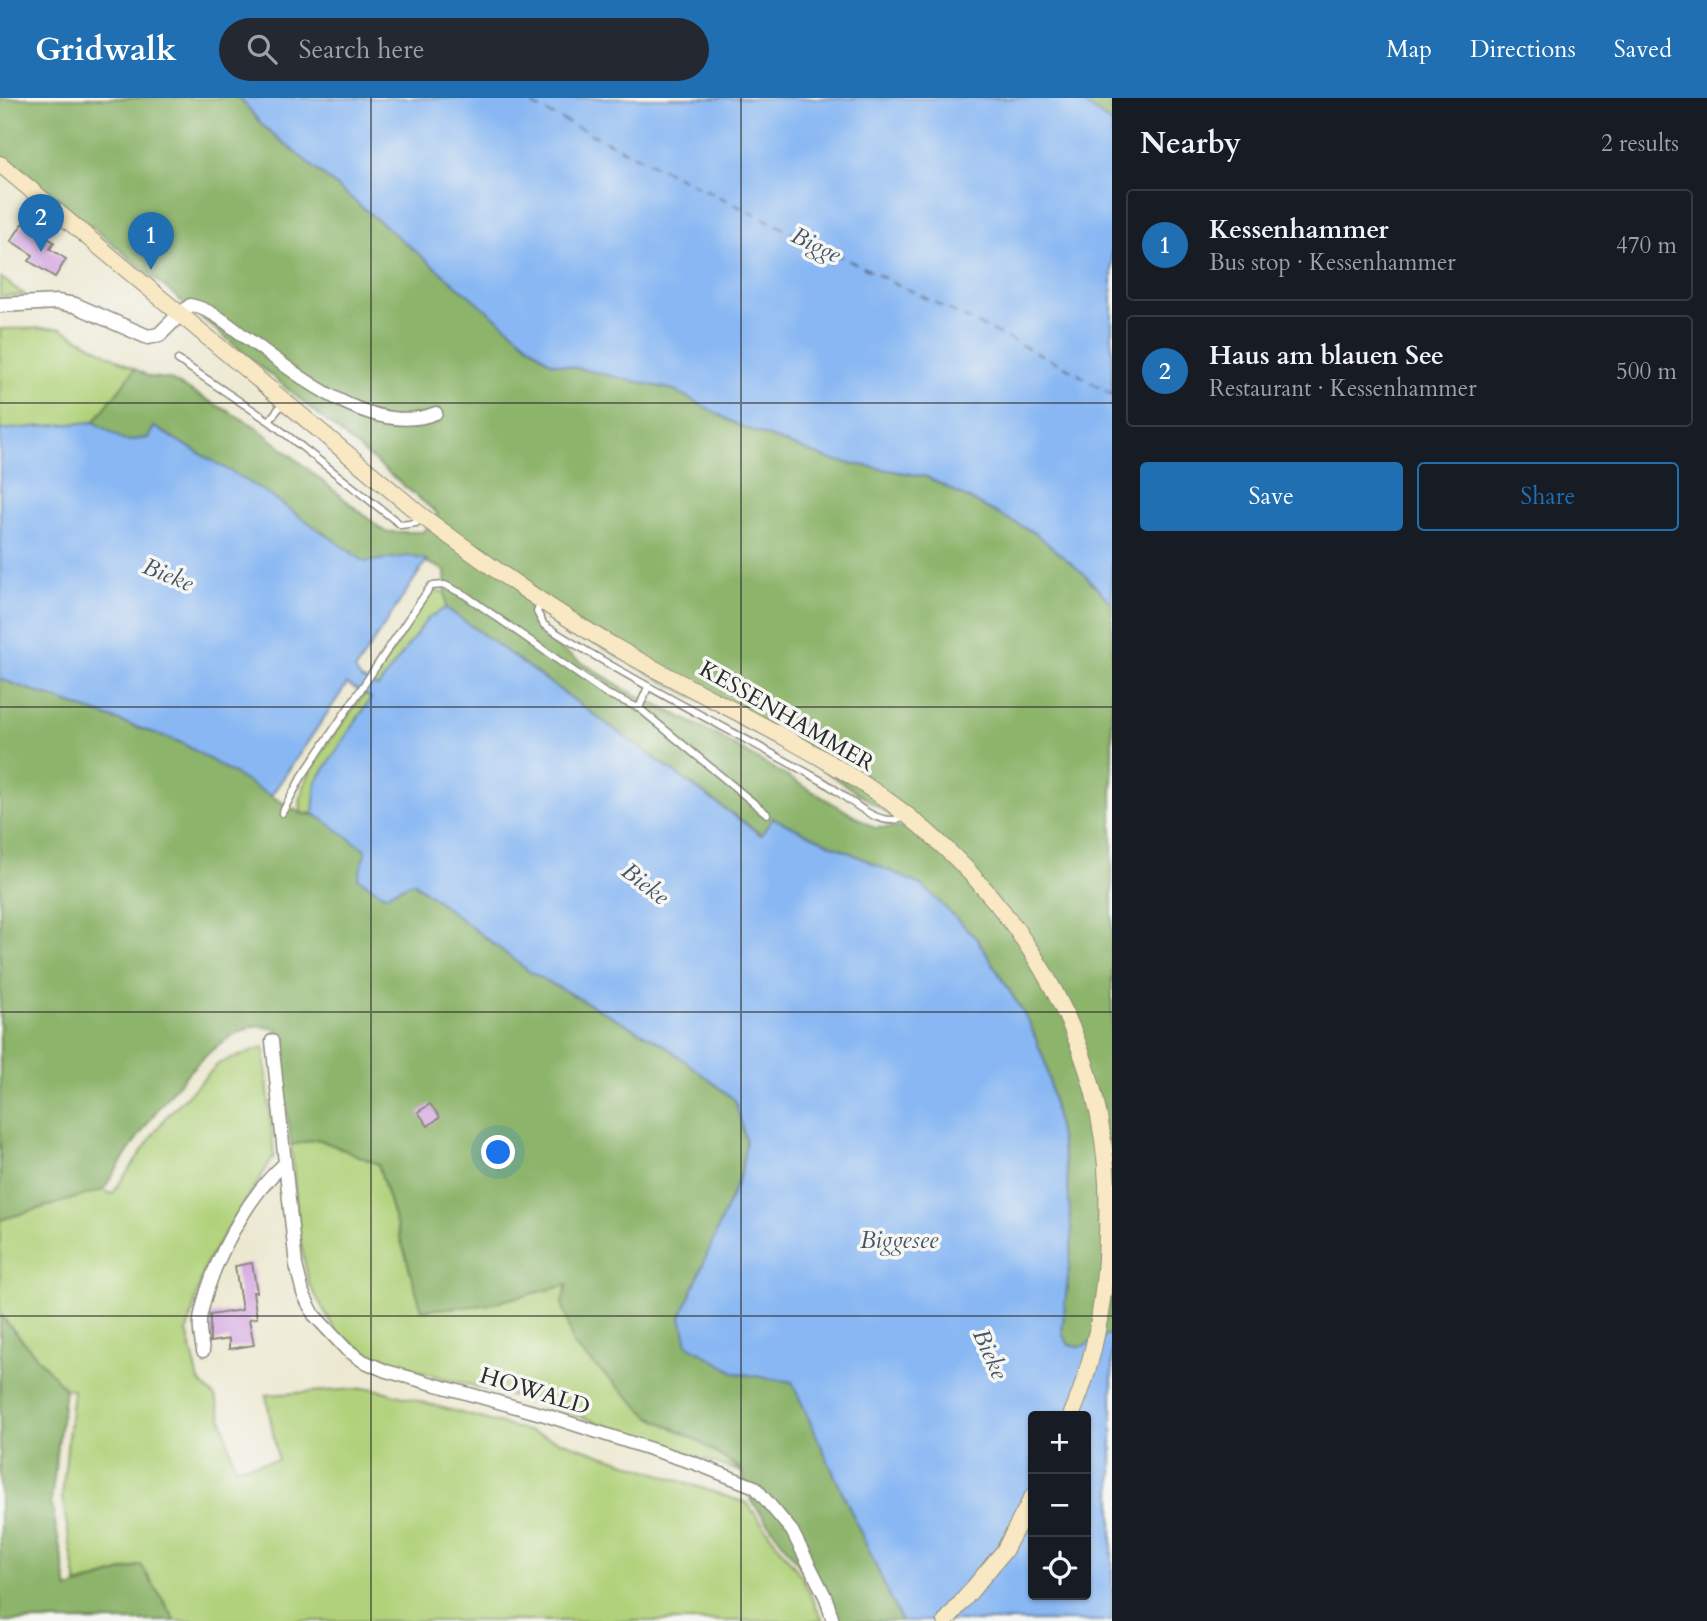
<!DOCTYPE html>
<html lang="en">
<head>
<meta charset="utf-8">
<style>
	body { margin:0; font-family:Cardo,serif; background:#242831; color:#f1f3f6 }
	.controls { position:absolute; right:21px; bottom:21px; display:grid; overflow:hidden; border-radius:7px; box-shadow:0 2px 5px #0004 }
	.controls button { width:63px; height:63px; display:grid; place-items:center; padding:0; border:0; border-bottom:2px solid #363941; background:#171b24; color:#f1f3f6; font:35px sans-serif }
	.you { position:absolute; left:499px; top:1055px; width:24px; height:24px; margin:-18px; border:5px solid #fff; border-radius:50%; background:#1a73e8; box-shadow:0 0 0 10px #1a73e833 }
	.badge { display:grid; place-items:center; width:46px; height:46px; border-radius:50%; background:#1f6fb2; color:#fff; font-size:23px; font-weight:700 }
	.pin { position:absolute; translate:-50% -58px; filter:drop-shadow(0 2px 4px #0008) }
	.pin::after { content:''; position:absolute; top:37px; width:24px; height:21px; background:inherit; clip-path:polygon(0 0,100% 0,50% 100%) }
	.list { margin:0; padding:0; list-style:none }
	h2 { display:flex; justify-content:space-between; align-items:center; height:91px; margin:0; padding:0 28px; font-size:30px }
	h2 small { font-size:23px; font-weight:400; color:#9ea1a6 }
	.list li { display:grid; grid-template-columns:46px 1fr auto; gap:21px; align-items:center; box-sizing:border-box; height:112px; margin:0 14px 14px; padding:0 14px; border:2px solid #363941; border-radius:7px }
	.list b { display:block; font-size:26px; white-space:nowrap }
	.list p { margin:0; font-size:23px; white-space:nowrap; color:#9ea1a6 }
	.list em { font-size:23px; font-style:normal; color:#9ea1a6 }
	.actions { display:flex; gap:14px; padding:21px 28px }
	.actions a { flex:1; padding:16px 0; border:2px solid #1f6fb2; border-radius:7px; text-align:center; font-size:24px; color:#1f6fb2 }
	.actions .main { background:#1f6fb2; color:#fff }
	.icon { flex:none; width:38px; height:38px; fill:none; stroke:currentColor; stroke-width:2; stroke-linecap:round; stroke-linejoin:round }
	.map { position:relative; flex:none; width:1112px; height:1523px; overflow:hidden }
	header { display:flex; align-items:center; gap:42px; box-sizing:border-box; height:98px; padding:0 35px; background:#1f6fb2; color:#fff }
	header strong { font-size:33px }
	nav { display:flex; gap:38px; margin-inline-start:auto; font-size:24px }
	.search { width:490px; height:63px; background:#242831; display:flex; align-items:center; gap:18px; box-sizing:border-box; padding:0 24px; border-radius:38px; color:#9ea1a6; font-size:26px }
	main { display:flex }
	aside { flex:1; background:#171b24 }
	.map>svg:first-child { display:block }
	.green { fill:#b1d27a; stroke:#6e7e52; stroke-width:2 }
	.forest { fill:#8cb46a; stroke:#5c704a; stroke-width:2; fill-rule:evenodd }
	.water { fill:#88b7f3; stroke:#5a718f; stroke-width:2; fill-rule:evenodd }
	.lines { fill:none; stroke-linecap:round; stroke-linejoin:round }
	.ferry { stroke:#475567; stroke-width:2; stroke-dasharray:9 7; stroke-linecap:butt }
	.building { fill:#d7a9e3 }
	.service-casing { stroke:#8c8a7e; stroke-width:9 }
	.minor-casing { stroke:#8c8a7e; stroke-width:15 }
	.tertiary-casing { stroke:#8c8a7e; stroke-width:17 }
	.secondary-casing { stroke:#8c8a7e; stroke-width:18 }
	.service { stroke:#fff; stroke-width:6 }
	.minor { stroke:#fff; stroke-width:12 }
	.tertiary { stroke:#fff; stroke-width:14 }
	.secondary { stroke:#f8e8c3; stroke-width:16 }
	.grid { fill:none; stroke:#2b2b2b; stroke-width:2; stroke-opacity:0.55 }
	.labels { text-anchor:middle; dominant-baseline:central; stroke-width:7; stroke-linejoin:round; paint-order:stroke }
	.street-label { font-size:23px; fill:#2b2b2b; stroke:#f6f6f2 }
	.water-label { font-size:24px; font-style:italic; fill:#475567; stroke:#f6f6f2 }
</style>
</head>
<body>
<header>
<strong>Gridwalk</strong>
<div class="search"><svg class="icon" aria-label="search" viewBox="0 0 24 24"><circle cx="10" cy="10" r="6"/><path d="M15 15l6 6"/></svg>Search here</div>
<nav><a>Map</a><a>Directions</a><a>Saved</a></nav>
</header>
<main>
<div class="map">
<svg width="1112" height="1523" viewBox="0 0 1112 1523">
	<rect width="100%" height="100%" fill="#f6f6f2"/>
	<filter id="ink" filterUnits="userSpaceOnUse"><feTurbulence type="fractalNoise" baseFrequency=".0143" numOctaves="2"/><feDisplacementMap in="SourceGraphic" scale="14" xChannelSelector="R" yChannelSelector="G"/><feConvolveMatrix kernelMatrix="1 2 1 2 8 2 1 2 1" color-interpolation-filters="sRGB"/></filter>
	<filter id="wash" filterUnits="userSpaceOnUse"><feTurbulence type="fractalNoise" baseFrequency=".00686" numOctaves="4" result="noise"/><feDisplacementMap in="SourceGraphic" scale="28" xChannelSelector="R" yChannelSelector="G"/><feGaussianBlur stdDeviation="1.57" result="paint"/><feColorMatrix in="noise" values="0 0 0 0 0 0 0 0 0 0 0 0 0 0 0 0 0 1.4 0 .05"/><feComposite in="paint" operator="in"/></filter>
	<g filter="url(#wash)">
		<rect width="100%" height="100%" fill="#ece8d0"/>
		<path class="green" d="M0,179L25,197L0,198Z
			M60,230L135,271L94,324L0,332V231Z
			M432,492L446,495V510L428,520L378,590L371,586Z
			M365,595L371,600L316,684L313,715L302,716C290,684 346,622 365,595Z
			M264,949L274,1058L206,1166L187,1233L199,1283L216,1300L235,1369L278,1362L266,1297L371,1290L542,1337L747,1405L802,1479L823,1523H176L141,1467L77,1487L62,1399L73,1292L65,1291L0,1217V1122L103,1092L112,1096L165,1020L219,965Z
			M318,1041L378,1066L422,1212L485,1207L568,1187L649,1318L697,1342L744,1375L547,1307L382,1264L337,1235L309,1186L299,1137L291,1047Z"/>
		<path class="forest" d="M0,0H240L262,26L550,264L674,292L740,328L832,362L927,379L1035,435L1085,476L1112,506V1235L1084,1248L1069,1247L1062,1235L1072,1140L1067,1077L1046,967L1029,924L977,841L923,788L773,720L762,737L446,510L445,473C414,455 399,460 365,464L259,390L154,329L148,340L125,343L94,324L135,271L150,279L169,281L255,328L385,434H423L438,416L97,133L0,62ZM529,506L622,561L801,657L908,729L875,730L713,635L628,593L547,543L540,536Z
			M1077,0H1112V26Z
			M0,581L182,645L302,716C326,714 348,738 367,752L358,780L384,797L413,784L530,874L663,946L735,1002L747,1043L741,1076L682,1218L736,1275L792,1283L901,1523H832L805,1475L751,1402L741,1371L697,1342L649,1318L573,1247L562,1205L567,1187L485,1207L422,1212L378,1066L318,1041L291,1047L277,931C269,930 257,926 250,929C190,952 137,1040 103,1092L0,1122Z
			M0,1217L65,1291L51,1404L68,1491L141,1467L176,1523H0Z"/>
		<path class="water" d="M240,0H1077L1112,26V506L1084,476L1035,435L927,379L832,362L740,328L674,292L550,264L261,26Z
			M94,324L125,343L148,340L154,329L259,390L365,464L409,458L427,462L355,572L361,581L378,589L428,520L446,510L761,737L773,720L923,788L977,841L1029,924L1046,967L1067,1077L1072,1140L1062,1235L1069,1247L1083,1248L1112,1235V1523H901L792,1284L736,1275L687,1246L681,1219L741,1075L746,1043L735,1002L663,946L530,874L413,784L384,797L358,780L366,752L313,715L316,684L371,600L347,586L271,698L182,645L0,581V332ZM1033,1318H1086V1497H1033Z"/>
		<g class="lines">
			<path class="ferry" d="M518,0L1068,270L1112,297"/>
		</g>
		<g id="blocks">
			<path class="building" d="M23,125L54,144L50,151L66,161L55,179L29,163L33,157L11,143Z
				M430,1006L440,1019L428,1028L418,1014Z
				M252,1165L257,1194H253L257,1220L249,1221L254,1247L229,1251V1241L210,1244V1217L242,1212L235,1168Z"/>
		</g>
	</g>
	<g filter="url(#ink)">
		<use href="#blocks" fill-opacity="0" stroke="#8c8a7e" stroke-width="2"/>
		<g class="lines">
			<defs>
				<path id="service" d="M178,262L269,323L401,427L416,425L421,419
					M269,323L283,305
					M541,504L537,514L544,527C634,584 729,631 822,683C844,695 880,735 905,718
					M639,610L648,589
					M282,715L301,680L413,514L431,488L445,487L465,497L605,595L639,610L767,716"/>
				<path id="minor" d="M180,216L190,207C211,211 228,226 245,239C295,274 372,341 436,315
					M272,943L296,1167L303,1195L314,1217L346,1251L363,1263L386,1273L545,1317L694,1365L755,1389L792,1433L826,1500L833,1523
					M203,1253C201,1241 198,1228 201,1216C211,1167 246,1100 283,1067"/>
				<path id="tertiary" d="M0,207L57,204L75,207L148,239L159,237L180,216"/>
				<path id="secondary" d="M0,66L422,418C487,466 553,514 624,554C701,598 783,634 859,683C997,771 1100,919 1107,1086C1109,1165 1103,1244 1071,1318
					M946,1523L1004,1453L1033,1398"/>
			</defs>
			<use href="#service" class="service-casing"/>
			<use href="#minor" class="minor-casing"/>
			<use href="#tertiary" class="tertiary-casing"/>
			<use href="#secondary" class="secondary-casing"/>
			<use href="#service" class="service"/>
			<use href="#minor" class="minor"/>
			<use href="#tertiary" class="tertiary"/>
			<use href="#secondary" class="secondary"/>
		</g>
	</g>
	<path class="grid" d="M371,0V1523M741,0V1523M0,305H1112M0,609H1112M0,914H1112M0,1218H1112"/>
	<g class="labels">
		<g class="street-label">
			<text transform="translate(787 618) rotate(30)">KESSENHAMMER</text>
			<text transform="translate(535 1293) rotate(17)">HOWALD</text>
		</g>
		<g class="water-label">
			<text transform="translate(816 147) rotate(26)">Bigge</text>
			<text transform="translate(168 477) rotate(22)">Bieke</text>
			<text transform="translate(645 786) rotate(38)">Bieke</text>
			<text x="899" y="1142">Biggesee</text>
			<text transform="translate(990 1256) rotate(66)">Bieke</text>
		</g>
	</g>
</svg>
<div class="controls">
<button>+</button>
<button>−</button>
<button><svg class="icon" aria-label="locate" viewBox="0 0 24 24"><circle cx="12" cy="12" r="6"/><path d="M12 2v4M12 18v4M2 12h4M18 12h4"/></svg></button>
</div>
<div class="you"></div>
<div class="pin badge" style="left:151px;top:172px">1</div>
<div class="pin badge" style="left:41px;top:154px">2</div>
</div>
<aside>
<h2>Nearby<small>2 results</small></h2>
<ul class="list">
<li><span class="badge">1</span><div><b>Kessenhammer</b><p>Bus stop · Kessenhammer</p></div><em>470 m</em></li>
<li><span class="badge">2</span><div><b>Haus am blauen See</b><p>Restaurant · Kessenhammer</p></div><em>500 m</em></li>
</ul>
<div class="actions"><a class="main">Save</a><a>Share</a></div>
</aside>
</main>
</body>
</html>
